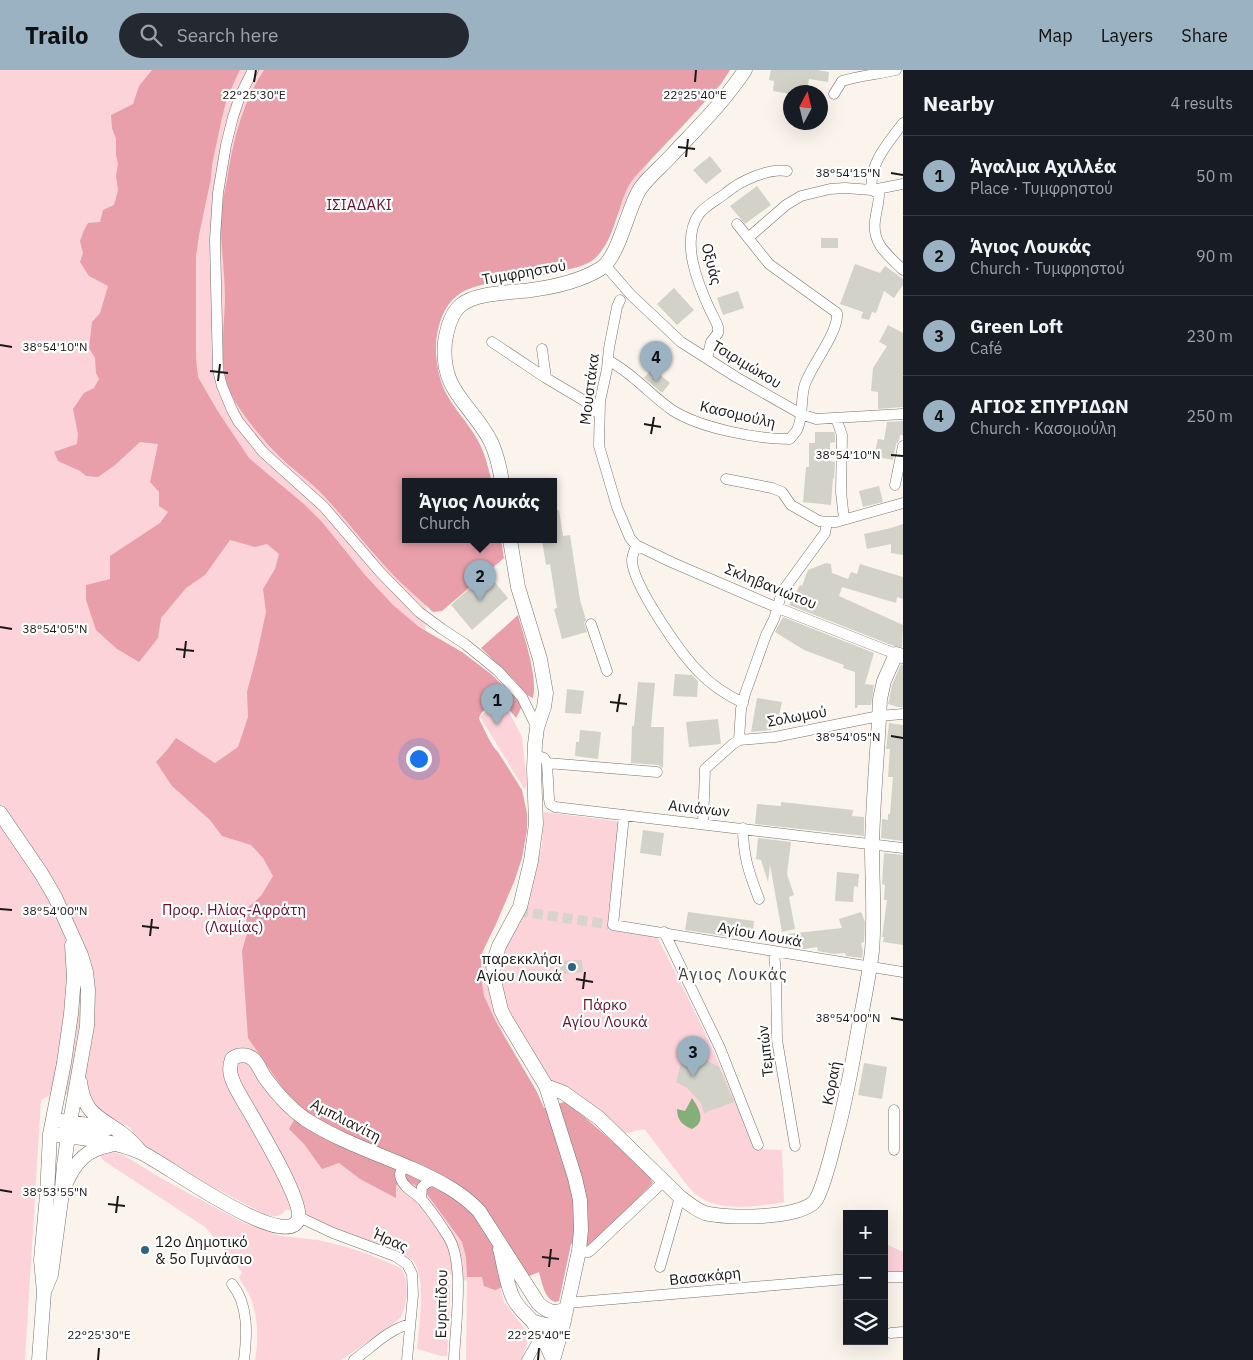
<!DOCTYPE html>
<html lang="en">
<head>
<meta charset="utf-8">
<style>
	body { margin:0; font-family:"IBM Plex Sans",sans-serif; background:#242831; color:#f1f3f6 }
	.controls { position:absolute; right:15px; bottom:15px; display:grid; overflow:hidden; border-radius:0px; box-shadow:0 5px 20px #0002 }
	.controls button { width:45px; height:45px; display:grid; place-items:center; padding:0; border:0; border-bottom:1px solid #363941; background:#171b24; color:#f1f3f6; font:25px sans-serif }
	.compass { position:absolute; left:783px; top:15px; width:45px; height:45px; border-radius:50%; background:#171b24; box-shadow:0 5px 20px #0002; rotate:7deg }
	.you { position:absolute; left:418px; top:688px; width:18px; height:18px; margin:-12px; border:4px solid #fff; border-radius:50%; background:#1a73e8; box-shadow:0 0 0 8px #1a73e833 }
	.badge { display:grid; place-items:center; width:32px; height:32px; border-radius:50%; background:#9ab2c1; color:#111; font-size:16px; font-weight:700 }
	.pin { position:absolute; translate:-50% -41px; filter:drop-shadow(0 1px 2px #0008) }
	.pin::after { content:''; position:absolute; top:26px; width:18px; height:15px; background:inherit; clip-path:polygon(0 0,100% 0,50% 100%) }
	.popup { position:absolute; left:402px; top:408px; width:155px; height:65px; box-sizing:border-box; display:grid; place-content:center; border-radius:0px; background:#171b24; filter:drop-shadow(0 1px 4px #0005); font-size:16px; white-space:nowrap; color:#9ea1a6 }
	.popup b { font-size:19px; color:#f1f3f6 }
	.popup::after { content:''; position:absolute; left:50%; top:100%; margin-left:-10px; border:10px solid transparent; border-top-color:#171b24 }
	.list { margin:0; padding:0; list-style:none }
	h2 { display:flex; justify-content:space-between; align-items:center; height:65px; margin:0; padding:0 20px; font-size:21px }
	h2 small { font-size:16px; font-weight:400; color:#9ea1a6 }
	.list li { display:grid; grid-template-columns:32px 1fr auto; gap:15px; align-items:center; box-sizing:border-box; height:80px; padding:0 20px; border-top:1px solid #363941 }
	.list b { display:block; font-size:19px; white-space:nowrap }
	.list p { margin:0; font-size:16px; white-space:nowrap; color:#9ea1a6 }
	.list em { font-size:16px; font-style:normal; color:#9ea1a6 }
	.icon { flex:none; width:28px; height:28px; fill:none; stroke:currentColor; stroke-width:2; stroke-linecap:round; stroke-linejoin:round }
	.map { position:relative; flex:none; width:903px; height:1290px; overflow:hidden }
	header { display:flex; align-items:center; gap:30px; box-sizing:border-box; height:70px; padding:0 25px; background:#9ab2c1; color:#111 }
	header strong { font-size:24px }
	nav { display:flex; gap:28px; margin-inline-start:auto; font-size:18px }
	.search { width:350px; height:45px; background:#242831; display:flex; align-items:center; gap:12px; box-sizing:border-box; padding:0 18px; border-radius:28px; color:#9ea1a6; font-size:19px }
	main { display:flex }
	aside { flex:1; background:#171b24 }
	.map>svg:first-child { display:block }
	.green { fill:#fcd3d9 }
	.forest { fill:#e89faa }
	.water { fill:#85af79 }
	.building { fill:#d2d2c9 }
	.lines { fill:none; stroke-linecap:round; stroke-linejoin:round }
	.street-tunnel { stroke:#d9d3cd; stroke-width:10; stroke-dasharray:10 5; stroke-linecap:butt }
	.street-casing { stroke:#77726b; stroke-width:11 }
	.secondary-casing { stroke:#77726b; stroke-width:15 }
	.street { stroke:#fff; stroke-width:10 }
	.secondary { stroke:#fff; stroke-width:14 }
	.ticks { fill:none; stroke:#1b1916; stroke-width:2 }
	.poi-dot { fill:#306380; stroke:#fff; stroke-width:2 }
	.labels { text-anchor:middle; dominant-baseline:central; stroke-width:4.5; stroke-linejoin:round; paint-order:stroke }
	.park-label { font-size:15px; fill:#67112b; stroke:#fff }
	.street-label { font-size:15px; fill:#1b1916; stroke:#fff }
	.poi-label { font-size:15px; fill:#1b1916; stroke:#fff; text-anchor:end }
	.neighbourhood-label { font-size:16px; letter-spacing:1px; fill:#46413b; stroke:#fff }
	.ticks-label { font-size:12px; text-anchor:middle; fill:#1b1916; stroke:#fff; stroke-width:4.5; stroke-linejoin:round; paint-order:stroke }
</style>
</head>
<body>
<header>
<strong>Trailo</strong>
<div class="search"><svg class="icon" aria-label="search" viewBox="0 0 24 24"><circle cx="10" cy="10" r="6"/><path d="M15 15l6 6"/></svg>Search here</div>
<nav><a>Map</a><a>Layers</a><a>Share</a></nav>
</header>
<main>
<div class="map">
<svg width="903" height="1290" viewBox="0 0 903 1290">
	<rect width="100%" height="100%" fill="#faf4ed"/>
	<path class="green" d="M0,0H702L600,178L462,218L437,244L406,412V470H428L423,639L472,835L557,1188L495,1219L500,1217L504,1232L527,1262V1274L521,1290H466L467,1211L449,1204L450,1227L447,1286H441L417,1279C419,1256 427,1206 412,1189L286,1139C281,1148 273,1147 264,1144L175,1097L148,1080L134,1066L131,1058L59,1020L41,1030L25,1290H0Z
		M496,633L509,642L522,667L527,713L525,720L480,647Z
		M544,742L616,751L619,754L608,860L657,867C694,937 726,1006 755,1079L782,1080L784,1132C762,1136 726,1141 705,1130C698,1127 692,1121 687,1115L645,1060C638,1058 632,1064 624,1063L553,1013L510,947L501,910L505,879L525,837L542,775Z
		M105,1082H113L123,1085L166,1111L242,1152L263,1160L282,1166L318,1170L343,1176L368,1184L401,1198L404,1203L406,1211L407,1224L404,1239L401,1247L391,1256L341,1290H255C259,1269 258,1244 249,1224C246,1219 242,1213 239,1208L242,1202L205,1157L104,1091L99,1085Z
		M888,1175L903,1182V1204H887Z"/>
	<path class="forest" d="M152,0H240L236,8L227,28L221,52L212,95L211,108L199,165L196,187V289L198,307L217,340L249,388L269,405L304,434L322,452L365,505L393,535L419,557L462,582L491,604L517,629L521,635V638L516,648C508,638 497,626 486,638C482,642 480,644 479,649C484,658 491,676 498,682L522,720L527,743V760L522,788L514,812L496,854L481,885V906L484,926L496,952L536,1020L544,1038L564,1032L571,1035L646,1101L653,1113L590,1177L571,1174L559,1231L555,1232C544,1228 542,1212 539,1202L495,1220L484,1216L482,1207H467L466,1187L462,1172L424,1120L405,1110L399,1112L396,1116V1128L360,1109L339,1093L322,1099L304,1074L289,1059L293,1052L300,1036L284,1020L248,968L242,881L248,860L245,840L261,826L273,806L263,788L251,775L222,766L210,750L172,716L156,692L167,680L176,668L215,693L238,677L248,647L247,622L257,584L266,542L263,519L275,499L279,484L267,474L255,477L230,470L205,505L186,518L161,548L158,568L139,592L117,579L96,560L86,530V515L110,509V486L160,453L168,442L159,436V422L150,412L158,374L140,372L115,395L98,407L86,406L80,401L58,391L54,382L77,374L78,364L73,339L84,323L94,318L99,309L96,303L95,288L89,278L92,252L100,243L108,216L89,206L80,192L83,183L80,171L84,160L88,153L100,152L103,140L114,135L118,120L116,106L118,94L116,85V69L112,58L111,45L133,34L139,16Z
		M264,0H730L721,14C700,37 680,59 659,81C650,91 639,101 631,112C616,136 616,171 593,190C585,196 574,198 565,200C551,203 538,207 524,209C488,215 454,210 440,252C434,271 435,289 440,308C446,331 466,349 477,369C485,382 488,398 492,412H406V470H501L504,488L442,541L433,542C417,527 399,512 384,495C363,472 344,447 322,424C310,411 295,401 282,389C266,374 241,344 231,324C218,295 224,261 225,230C225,201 220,173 221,144C222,132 225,121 227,110C233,71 242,33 264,0Z
		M518,545C524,567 538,606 533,628L527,625L516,612L481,578Z"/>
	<path class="water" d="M692,1028C699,1038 707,1052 692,1059C682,1055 677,1050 677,1039L685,1041Z"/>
	<path class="building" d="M771,0H817L829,2L828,12L809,9L807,22H790V24L773,21L774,11L769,10Z
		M710,86L722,101L706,114L693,100Z
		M757,116L771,135L745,154L730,136Z
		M821,168H838V178H821Z
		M855,194L880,203L885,196L903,209V215L894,228L884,221L876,243L872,242L869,250L861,248L863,242L840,234Z
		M674,218L694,240L677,255L657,234Z
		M738,221L744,238L723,245L717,228Z
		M888,255L903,263V337L878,339V322L871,321L873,298L887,276L879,272Z
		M652,298L670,313L662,323L644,308Z
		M903,351V365H900L899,371L896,374L893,390L874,386L878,369L884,370L887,352Z
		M815,362H834L835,366V372L830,373V391L835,392L834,408H833L831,435L803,432L806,397H809V373H815Z
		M879,416L883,432L863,437L859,421Z
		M559,440L563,466L570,465L580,530L586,550L584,553L587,562L562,569L554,539L557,538L550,494L546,495L542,470H554V441Z
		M903,454V485L891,483V474L867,479L864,464L891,458Z
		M826,493L831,494L832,503L848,509L851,502L857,504L860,494L903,507V529L897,527L896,533L842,517L839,526L903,555L902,577L894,576L789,535L800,515L802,516L808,500Z
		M487,503L508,528L472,560L451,535Z
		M783,547L874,583L865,614L874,615L871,635H858L857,638H855V602L843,598L844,595L804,580L775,562Z
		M901,594L903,595V637H898L888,634L889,630L892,615Z
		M675,604L692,605L698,611L697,627L673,626Z
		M638,612L655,613L651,657H664L663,698L658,695L631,693L632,656H634Z
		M567,619L584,621L581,644L565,643Z
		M757,628L782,632L779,645L774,644L771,660L751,662Z
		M718,649L721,674L689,677L686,652Z
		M889,653L903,655V771L881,768L882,749L888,750V744H890L893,707H888L890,679H886Z
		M580,660L601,662L598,689L575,686L576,672H579Z
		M781,732L853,740L852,746L864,747V766L755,754L757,734L781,736Z
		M643,760L664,763L661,786L640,783Z
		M758,768L791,772L787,804L794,825L789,827L795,859L782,862L770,795L768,812L761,790L756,789Z
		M884,783L903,785V875L883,872L884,867H882L887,830H884L885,815L882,814Z
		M837,802L859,804L858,817L854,816L853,832L835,831Z
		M688,842L754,851L752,870L685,860Z
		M861,842L865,852L864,872L861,873L863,882L862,888L846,886L845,883L834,884L818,881L817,877L804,879L789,876L787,864L842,858L839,849Z
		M582,890L583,902L561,904L560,891Z
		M685,978L719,997L734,1032L704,1043L701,1033L687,1018L676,1012Z
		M864,993L887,997L882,1029L858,1025Z"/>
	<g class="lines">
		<path class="street-tunnel" d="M518,841L613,855"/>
		<defs>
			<path id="street" d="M253,0L240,26L233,47L226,75L218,123L215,169L218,300L222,316L232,340L238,351L263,382L324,437L380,502L419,542L442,559L465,574L498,601L522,627L537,658
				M834,24L842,11C859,6 878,4 896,0
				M903,53C889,72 868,94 872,120L879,124C879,133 876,142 875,151C872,174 888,185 903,200
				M748,168L786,135L801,126L830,119L845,118L872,120L903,114
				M606,196L631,225L681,272L736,307L801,344L816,349L903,344
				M620,230L617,237L609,278L607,299L600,331L599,376L617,437L630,468L636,475L671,492L778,538L896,584
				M492,272L546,308L583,330L599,344
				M542,279L546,308
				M707,288L711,272L718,263V257C716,251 713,246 710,240C698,214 680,171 699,144C706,135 717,130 726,123C740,111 768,98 787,101
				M608,290C618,296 627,302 636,310C648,320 659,331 672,340C700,358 756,369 790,369C792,366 795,363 797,360C804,346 800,328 805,314C812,294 839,262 837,243L769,194L737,154
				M836,348L842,365L841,422L844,449
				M726,409L772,418L782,422L791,435L819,451L827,452H836L903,433
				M895,415L903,376
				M636,475C635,480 632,486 632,490C632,514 681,584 699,602C711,615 727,625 743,633
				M591,554L607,601
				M739,670L741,639L745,624L766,565L774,549L782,522L825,463L827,452
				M535,685L544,688L547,693L549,729L550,734L555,737L903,778
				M547,693L657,702
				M624,745L613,855L903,902
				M703,754L705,699L733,674L739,670L775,667L879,646L903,644
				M743,758C743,786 749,803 759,829
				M664,862L720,978L758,1075
				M774,882L776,906L777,970L795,1076
				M894,1080V1040
				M405,1096C400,1100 399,1104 401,1109C404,1118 416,1123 423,1131C432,1142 441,1155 449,1168C465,1194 455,1259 454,1290
				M421,1129L422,1117L428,1112L437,1110
				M299,1147L333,1163L395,1186L407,1194L412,1204L413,1225L407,1290
				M579,1181L588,1182L590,1181L664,1111
				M660,1197L680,1127
				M884,1207H903
				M232,1214C249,1235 247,1265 244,1290
				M567,1233L847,1209
				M891,1263L903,1262
				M354,1290C372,1277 389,1259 410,1254
				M527,1290L541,1266"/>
			<path id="secondary" d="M502,412C500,399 497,385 491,372C471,333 440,322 445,272C447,259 451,243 461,235C477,222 511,223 531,220C554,217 580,211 600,199C619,188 627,139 640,119C648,107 661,97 671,86C697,58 724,32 745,0
				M510,470L518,517L540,589L546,623L544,637L537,658L535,674L534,699L536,754L531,791L520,837L499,876L493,894L495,915L501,940L506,950L546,1016L575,1108L580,1130L581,1160L579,1181L562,1259L553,1290
				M0,743L41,803L55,827L81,885L86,902L88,920L87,956L70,1052L64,1095L61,1130L51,1205L44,1222
				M80,1012C84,1043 97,1046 120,1062C128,1067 134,1074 140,1081
				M546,1016L564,1023L599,1048L680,1127C688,1133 696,1140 705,1143C727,1149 800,1149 815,1131C822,1122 832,1083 835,1070C846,1032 852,994 859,956C864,931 869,906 872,881C875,846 872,811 872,776C873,727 878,678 880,629L884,611L896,584L903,586
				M61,1051L109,1058
				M50,1064C80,1068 114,1070 142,1083C163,1092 284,1182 298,1150C306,1132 247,1039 236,1018C231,1008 228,1000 232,989C238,984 247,984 253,989C259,994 261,1003 266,1009C277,1024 289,1038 305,1049C339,1071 379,1084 415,1100C439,1111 461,1122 479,1141L538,1233C546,1241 556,1246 566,1238
				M66,1113C75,1092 87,1079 110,1075
				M500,1179C504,1194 506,1213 513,1228C518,1238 526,1244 533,1252C541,1264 548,1277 553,1290
				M532,1251C543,1255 553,1258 564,1251
				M39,1290L44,1222L41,1190L47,1125L50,1064L64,993L71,944L74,907L72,875"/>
		</defs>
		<use href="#street" class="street-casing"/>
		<use href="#secondary" class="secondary-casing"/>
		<use href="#street" class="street"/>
		<use href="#secondary" class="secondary"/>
	</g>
	<path class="ticks" d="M254,12L256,0M695,12L696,0M678,77L695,79M686,87L688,69M891,103L903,105M0,275L12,277M210,301L228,303M218,311L220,294M644,354L661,357M651,364L654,347M891,385L903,386M0,557L12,559M176,579L194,581M184,588L186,571M610,632L627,634M617,642L620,624M891,666L903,668M0,839L12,840M142,856L159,858M150,866L152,849M576,909L593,912M583,919L585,902M891,948L903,950M0,1120L12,1122M108,1134L125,1136M116,1143L118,1126M542,1187L559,1189M549,1197L551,1179M98,1290L99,1278M538,1290L539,1278"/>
	<g class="poi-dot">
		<circle cx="572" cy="897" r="5"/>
		<circle cx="145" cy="1180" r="5"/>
	</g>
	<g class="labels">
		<g class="park-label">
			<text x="359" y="134">ΙΣΙΑΔΑΚΙ</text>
			<text x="234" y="839">Προφ. Ηλίας-Αφράτη<tspan x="234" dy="17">(Λαμίας)</tspan></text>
			<text x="605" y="934">Πάρκο<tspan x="605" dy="17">Αγίου Λουκά</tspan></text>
		</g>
		<g class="street-label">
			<text transform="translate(712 194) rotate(76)">Οξυάς</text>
			<text transform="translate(524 202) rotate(-10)">Τυμφρηστού</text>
			<text transform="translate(747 294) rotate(31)">Τσιριμώκου</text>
			<text transform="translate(589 319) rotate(-83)">Μουστάκα</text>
			<text transform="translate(738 344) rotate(13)">Κασομούλη</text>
			<text transform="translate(771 516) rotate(22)">Σκληβανιώτου</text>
			<text transform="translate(797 646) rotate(-10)">Σολωμού</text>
			<text transform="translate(699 738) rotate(6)">Αινιάνων</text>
			<text transform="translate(760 864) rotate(10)">Αγίου Λουκά</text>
			<text transform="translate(765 981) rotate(-96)">Τεμπών</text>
			<text transform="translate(831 1013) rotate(-79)">Κοραή</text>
			<text transform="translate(346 1050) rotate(27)">Αμπλιανίτη</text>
			<text transform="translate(391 1170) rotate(24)">Ήρας</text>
			<text transform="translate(705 1206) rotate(-6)">Βασακάρη</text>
			<text transform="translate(441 1234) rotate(-89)">Ευριπίδου</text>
		</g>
		<g class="poi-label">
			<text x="562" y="888">παρεκκλήσι<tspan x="562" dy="17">Αγίου Λουκά</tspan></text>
			<text x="155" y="1171" text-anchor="start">12ο Δημοτικό<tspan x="155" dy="17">&amp; 5ο Γυμνάσιο</tspan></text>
		</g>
		<g class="neighbourhood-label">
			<text x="733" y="904">Άγιος Λουκάς</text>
		</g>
	</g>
	<g class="ticks-label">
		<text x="254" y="29">22°25'30"E</text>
		<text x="695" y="29">22°25'40"E</text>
		<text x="848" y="107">38°54'15"N</text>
		<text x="55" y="281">38°54'10"N</text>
		<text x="848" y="389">38°54'10"N</text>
		<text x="55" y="563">38°54'05"N</text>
		<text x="848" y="671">38°54'05"N</text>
		<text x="55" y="845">38°54'00"N</text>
		<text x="848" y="952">38°54'00"N</text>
		<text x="55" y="1126">38°53'55"N</text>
		<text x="99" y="1269">22°25'30"E</text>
		<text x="539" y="1269">22°25'40"E</text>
	</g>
</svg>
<div class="controls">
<button>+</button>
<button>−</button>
<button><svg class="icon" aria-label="layers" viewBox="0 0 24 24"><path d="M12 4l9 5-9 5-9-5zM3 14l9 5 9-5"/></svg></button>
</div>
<svg class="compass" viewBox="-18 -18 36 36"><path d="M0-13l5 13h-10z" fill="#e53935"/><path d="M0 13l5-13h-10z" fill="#9ea1a6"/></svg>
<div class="you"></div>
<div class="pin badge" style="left:497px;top:655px">1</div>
<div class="pin badge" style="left:480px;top:531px">2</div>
<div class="popup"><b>Άγιος Λουκάς</b>Church</div>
<div class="pin badge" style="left:693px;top:1007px">3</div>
<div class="pin badge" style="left:656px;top:312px">4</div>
</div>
<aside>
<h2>Nearby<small>4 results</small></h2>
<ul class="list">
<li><span class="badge">1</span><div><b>Άγαλμα Αχιλλέα</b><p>Place · Τυμφρηστού</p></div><em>50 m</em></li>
<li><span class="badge">2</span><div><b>Άγιος Λουκάς</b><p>Church · Τυμφρηστού</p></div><em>90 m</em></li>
<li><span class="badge">3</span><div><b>Green Loft</b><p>Café</p></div><em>230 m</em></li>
<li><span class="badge">4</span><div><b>ΑΓΙΟΣ ΣΠΥΡΙΔΩΝ</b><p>Church · Κασομούλη</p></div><em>250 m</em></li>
</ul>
</aside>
</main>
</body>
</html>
